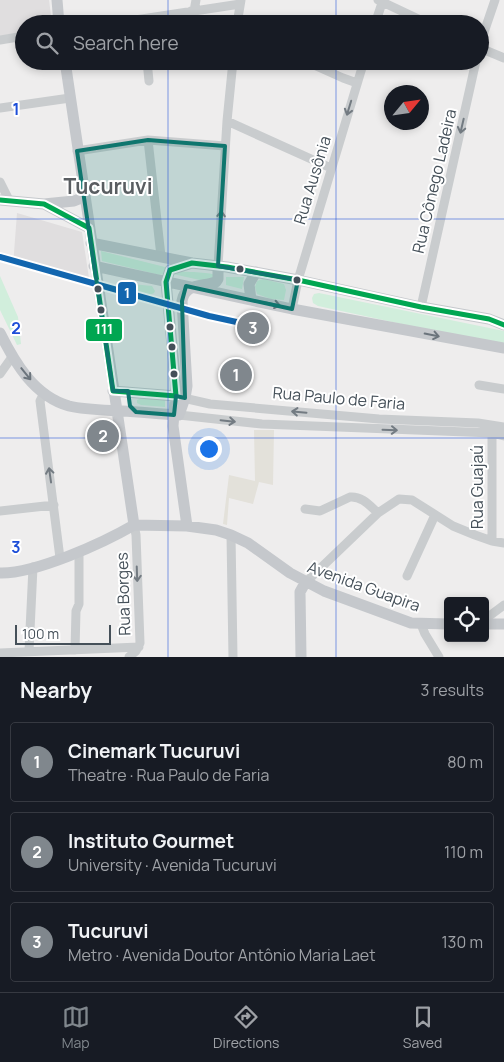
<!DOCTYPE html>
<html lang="en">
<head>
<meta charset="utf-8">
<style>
	body { margin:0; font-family:Manrope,sans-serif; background:#20242c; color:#f1f3f6 }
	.controls { position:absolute; right:15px; bottom:15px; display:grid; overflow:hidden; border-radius:5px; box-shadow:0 2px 8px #0003 }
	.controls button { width:45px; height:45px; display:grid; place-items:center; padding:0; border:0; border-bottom:1px solid #363941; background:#171b24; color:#f1f3f6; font:25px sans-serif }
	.compass { position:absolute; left:384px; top:85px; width:45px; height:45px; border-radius:50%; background:#171b24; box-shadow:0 2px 8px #0003; rotate:61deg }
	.scale { position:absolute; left:15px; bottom:12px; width:96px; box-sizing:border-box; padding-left:5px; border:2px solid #455059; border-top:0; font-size:14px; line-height:18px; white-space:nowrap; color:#455059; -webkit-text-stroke:4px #fff; paint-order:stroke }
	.you { position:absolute; left:208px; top:448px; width:18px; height:18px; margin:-12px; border:4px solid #fff; border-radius:50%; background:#1a73e8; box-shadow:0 0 0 8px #1a73e833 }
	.badge { display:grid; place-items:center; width:32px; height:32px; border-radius:50%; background:#80878d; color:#fff; font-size:16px; font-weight:700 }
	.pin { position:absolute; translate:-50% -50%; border:2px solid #fff; box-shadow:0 1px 5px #0006 }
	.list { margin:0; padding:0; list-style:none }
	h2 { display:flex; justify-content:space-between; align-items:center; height:65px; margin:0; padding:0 20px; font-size:21px }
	h2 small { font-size:16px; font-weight:400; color:#9ea1a6 }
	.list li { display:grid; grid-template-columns:32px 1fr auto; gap:15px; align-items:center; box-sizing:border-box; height:80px; margin:0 10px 10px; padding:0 10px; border:1px solid #363941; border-radius:5px }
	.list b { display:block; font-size:19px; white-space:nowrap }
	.list p { margin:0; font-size:16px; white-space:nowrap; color:#9ea1a6 }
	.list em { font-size:16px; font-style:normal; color:#9ea1a6 }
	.icon { flex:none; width:28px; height:28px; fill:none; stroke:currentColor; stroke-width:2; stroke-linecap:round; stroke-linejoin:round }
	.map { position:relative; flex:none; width:504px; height:657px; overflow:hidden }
	.search { position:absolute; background:#171b24; box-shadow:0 2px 8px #0003; left:15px; right:15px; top:15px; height:55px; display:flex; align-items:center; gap:12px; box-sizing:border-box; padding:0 18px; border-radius:28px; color:#9ea1a6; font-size:19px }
	.sheet { height:335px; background:#171b24 }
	nav { display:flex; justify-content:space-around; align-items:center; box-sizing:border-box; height:70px; border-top:1px solid #363941; background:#171b24; font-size:14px; color:#9ea1a6 }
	nav a { display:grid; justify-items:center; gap:2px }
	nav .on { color:#80878d }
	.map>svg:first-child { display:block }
	.commercial { fill:#e3e1da }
	.education { fill:#e0dedf }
	.green { fill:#d1eedc }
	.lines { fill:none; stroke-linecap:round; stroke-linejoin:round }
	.minor { stroke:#c9ccce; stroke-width:9 }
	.major { stroke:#c5c8cc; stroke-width:11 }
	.bus-1-casing { stroke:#fff; stroke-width:9 }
	.bus-1 { stroke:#00a651; stroke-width:5 }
	.metro-1-casing { stroke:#fff; stroke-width:10 }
	.metro-1 { stroke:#1266af; stroke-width:6 }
	.oneway { stroke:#737b82 }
	.oneway2 { stroke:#6b747c }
	.marked { fill:#0f766e; fill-opacity:0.2; stroke:#0f766e; stroke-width:4; stroke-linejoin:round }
	.grid { fill:none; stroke:#1d4ed8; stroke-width:1; stroke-opacity:0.55 }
	.bus-dot { fill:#455059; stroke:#fff; stroke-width:2 }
	.labels { text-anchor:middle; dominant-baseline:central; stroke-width:4; stroke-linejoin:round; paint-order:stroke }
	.street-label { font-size:16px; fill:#455059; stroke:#fff }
	.district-label { font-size:21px; font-weight:bold; fill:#595d61; stroke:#fff }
	.grid-label { font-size:16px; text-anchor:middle; font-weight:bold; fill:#1d4ed8; stroke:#fff; stroke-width:4; stroke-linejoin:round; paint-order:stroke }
	.line-badge { stroke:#fff; stroke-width:2 }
	.badge-label { font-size:14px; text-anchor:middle; font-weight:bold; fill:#fff }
</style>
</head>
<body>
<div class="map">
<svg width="504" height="657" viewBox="0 0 504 657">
	<rect width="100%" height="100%" fill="#eeeded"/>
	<path class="commercial" d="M254,430H274L273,485L259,482L253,504L229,498L227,525L223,524L229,475L255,481Z"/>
	<path class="education" d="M0,0H49L52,24H24V32L0,36Z
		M17,213L82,232L89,278L29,265L13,266Z"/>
	<path class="green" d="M101,251L165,267L164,274L160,275L102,261Z
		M177,271C185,272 209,272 215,275L209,282L173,274Z
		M0,276L18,317L21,344L17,345L0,310Z
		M226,277H244L242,289L226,285Z
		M263,279L284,284L286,290L284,300L271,299L257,294L255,287L257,281Z
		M132,284L152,286L155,291L154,293L150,295L132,292Z
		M319,293L504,331V346L318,306L313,303L312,298L314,294Z
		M142,398L165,400V407L141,405L137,403V400Z"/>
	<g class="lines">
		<path class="minor" d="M378,0L429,24
			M191,11V24
			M194,11L196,0
			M109,24L240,4
			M237,24L241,0
			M375,24L383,0
			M0,40L24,36
			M480,44L495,0
			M480,48L504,58
			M147,61L149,81
			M305,61L343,78L357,83
			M182,65H202
			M0,108L70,98
			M227,121L331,168
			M148,140L161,256
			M77,151L148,140L225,146
			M0,182L9,200
			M218,266L227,121L233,61
			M421,307L476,61
			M292,309L298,280L364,61
			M0,374L12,357
			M479,385L504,389
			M46,394L42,397L40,401L60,558
			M179,397L210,404L379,419L478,423L504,427
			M179,415L262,424L492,433L504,436
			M305,509L320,511L350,497C362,496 370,506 378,513
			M0,511L54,505
			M231,535L233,657
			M492,541V433
			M407,576L435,515
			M305,583L378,513L399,499L412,500L453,526L475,535L492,541L504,543
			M421,624L425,634L439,657
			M487,624L488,617L504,605
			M75,650L76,611L79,604V552
			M29,651L33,567
			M0,653L139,647
			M129,657L136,651L140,643L136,535L134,525"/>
		<path class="major" d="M57,0L59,24
			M65,61L134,525
			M0,200L44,204L74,201L79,199L84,194
			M44,204L89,228
			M91,243L192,263L227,267L298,280L421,307L489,319L504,325
			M94,266L292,309L504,348
			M251,300L249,284L256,272
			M0,333C15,363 34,396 69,406C86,410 105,410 122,411C141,412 160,414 179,415L185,398L187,386L182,301C185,283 202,287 216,282L218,279V266
			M113,391L176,396
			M134,525L187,526L216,530L231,535L248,543L290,573L324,591L411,623L448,624
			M187,526L173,426L176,387L166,282L170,270L189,264
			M0,573C35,574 103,543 134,525
			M485,624H504
			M301,657L300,592L305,583"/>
		<defs>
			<path id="bus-1" d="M0,200L44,204L89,228L113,391L176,396L166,282L170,270L192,263L227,267L298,280L421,307L489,319L504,325"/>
		</defs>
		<use href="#bus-1" class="bus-1-casing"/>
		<use href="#bus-1" class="bus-1"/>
		<defs>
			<path id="metro-1" d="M0,257L209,316L255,326"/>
		</defs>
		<use href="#metro-1" class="metro-1-casing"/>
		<use href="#metro-1" class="metro-1"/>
	</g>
	<defs><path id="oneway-shaft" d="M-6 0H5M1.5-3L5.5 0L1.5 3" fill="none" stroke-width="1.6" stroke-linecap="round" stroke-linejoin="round" transform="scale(1.25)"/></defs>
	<g class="oneway">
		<use href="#oneway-shaft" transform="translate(349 108) rotate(107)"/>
		<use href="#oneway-shaft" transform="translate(462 126) rotate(103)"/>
		<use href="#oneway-shaft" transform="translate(221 218) rotate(-87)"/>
		<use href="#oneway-shaft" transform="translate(299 412) rotate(-175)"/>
		<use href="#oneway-shaft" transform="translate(228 421) rotate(6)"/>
		<use href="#oneway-shaft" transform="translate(390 430) rotate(2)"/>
		<use href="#oneway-shaft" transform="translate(50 475) rotate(-98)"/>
		<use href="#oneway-shaft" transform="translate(137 574) rotate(88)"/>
	</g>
	<g class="oneway2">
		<use href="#oneway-shaft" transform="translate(273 304) rotate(12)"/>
		<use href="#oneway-shaft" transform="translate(432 335) rotate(11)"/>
		<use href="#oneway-shaft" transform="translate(26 374) rotate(51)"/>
	</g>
	<path class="marked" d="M148,140L225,146L218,266L298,280L292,309L186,286L182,301L185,398L176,396L174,415L136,412L130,406L128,391H113L77,151Z"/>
	<path class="grid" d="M168,0V24M336,0V24M168,61V657M336,61V657M0,219H504M0,438H504"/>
	<g class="bus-dot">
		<circle cx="240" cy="269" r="4.5"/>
		<circle cx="297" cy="280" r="4.5"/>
		<circle cx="98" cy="289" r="4.5"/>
		<circle cx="101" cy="310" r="4.5"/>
		<circle cx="170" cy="327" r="4.5"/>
		<circle cx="172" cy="347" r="4.5"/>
		<circle cx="174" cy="374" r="4.5"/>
	</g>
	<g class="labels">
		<g class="street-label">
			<text transform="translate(312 180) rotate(-73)">Rua Ausônia</text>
			<text transform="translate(434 181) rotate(-77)">Rua Cônego Ladeira</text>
			<text transform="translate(339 398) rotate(5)">Rua Paulo de Faria</text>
			<text transform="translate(477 487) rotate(-90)">Rua Guajaú</text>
			<text transform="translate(364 586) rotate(20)">Avenida Guapira</text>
			<text transform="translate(123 594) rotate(-92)">Rua Borges</text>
		</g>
		<g class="district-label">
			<text x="108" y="186">Tucuruvi</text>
		</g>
	</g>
	<g class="grid-label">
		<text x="16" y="115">1</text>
		<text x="16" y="334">2</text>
		<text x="16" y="553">3</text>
	</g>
	<g class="line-badge">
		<rect x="117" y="281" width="20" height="24" rx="5" fill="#1266af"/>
		<rect x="85" y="318" width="38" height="24" rx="5" fill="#00a651"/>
	</g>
	<g class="badge-label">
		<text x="127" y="298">1</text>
		<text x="104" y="334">111</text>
	</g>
</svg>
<div class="controls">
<button><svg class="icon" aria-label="locate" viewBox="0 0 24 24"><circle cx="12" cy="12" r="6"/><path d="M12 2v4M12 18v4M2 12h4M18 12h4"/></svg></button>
</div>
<svg class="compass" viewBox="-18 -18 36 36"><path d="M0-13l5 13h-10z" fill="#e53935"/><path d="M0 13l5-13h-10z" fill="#9ea1a6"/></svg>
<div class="scale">100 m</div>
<div class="you"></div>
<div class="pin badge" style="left:236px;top:375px">1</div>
<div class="pin badge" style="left:103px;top:436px">2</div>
<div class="pin badge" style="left:253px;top:328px">3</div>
<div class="search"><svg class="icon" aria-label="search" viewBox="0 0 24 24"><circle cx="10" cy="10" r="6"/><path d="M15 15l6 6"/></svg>Search here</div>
</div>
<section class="sheet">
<h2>Nearby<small>3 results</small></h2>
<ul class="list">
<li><span class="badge">1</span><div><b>Cinemark Tucuruvi</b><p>Theatre · Rua Paulo de Faria</p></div><em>80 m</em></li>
<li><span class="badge">2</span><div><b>Instituto Gourmet</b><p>University · Avenida Tucuruvi</p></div><em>110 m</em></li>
<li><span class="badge">3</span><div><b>Tucuruvi</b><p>Metro · Avenida Doutor Antônio Maria Laet</p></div><em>130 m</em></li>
</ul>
</section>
<nav>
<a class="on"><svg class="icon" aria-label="map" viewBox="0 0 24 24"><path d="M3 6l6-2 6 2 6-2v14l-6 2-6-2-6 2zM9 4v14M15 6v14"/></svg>Map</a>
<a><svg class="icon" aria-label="directions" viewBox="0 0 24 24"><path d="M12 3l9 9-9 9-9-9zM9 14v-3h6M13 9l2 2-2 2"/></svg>Directions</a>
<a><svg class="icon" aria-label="saved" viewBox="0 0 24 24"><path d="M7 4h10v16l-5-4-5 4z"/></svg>Saved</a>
</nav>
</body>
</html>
